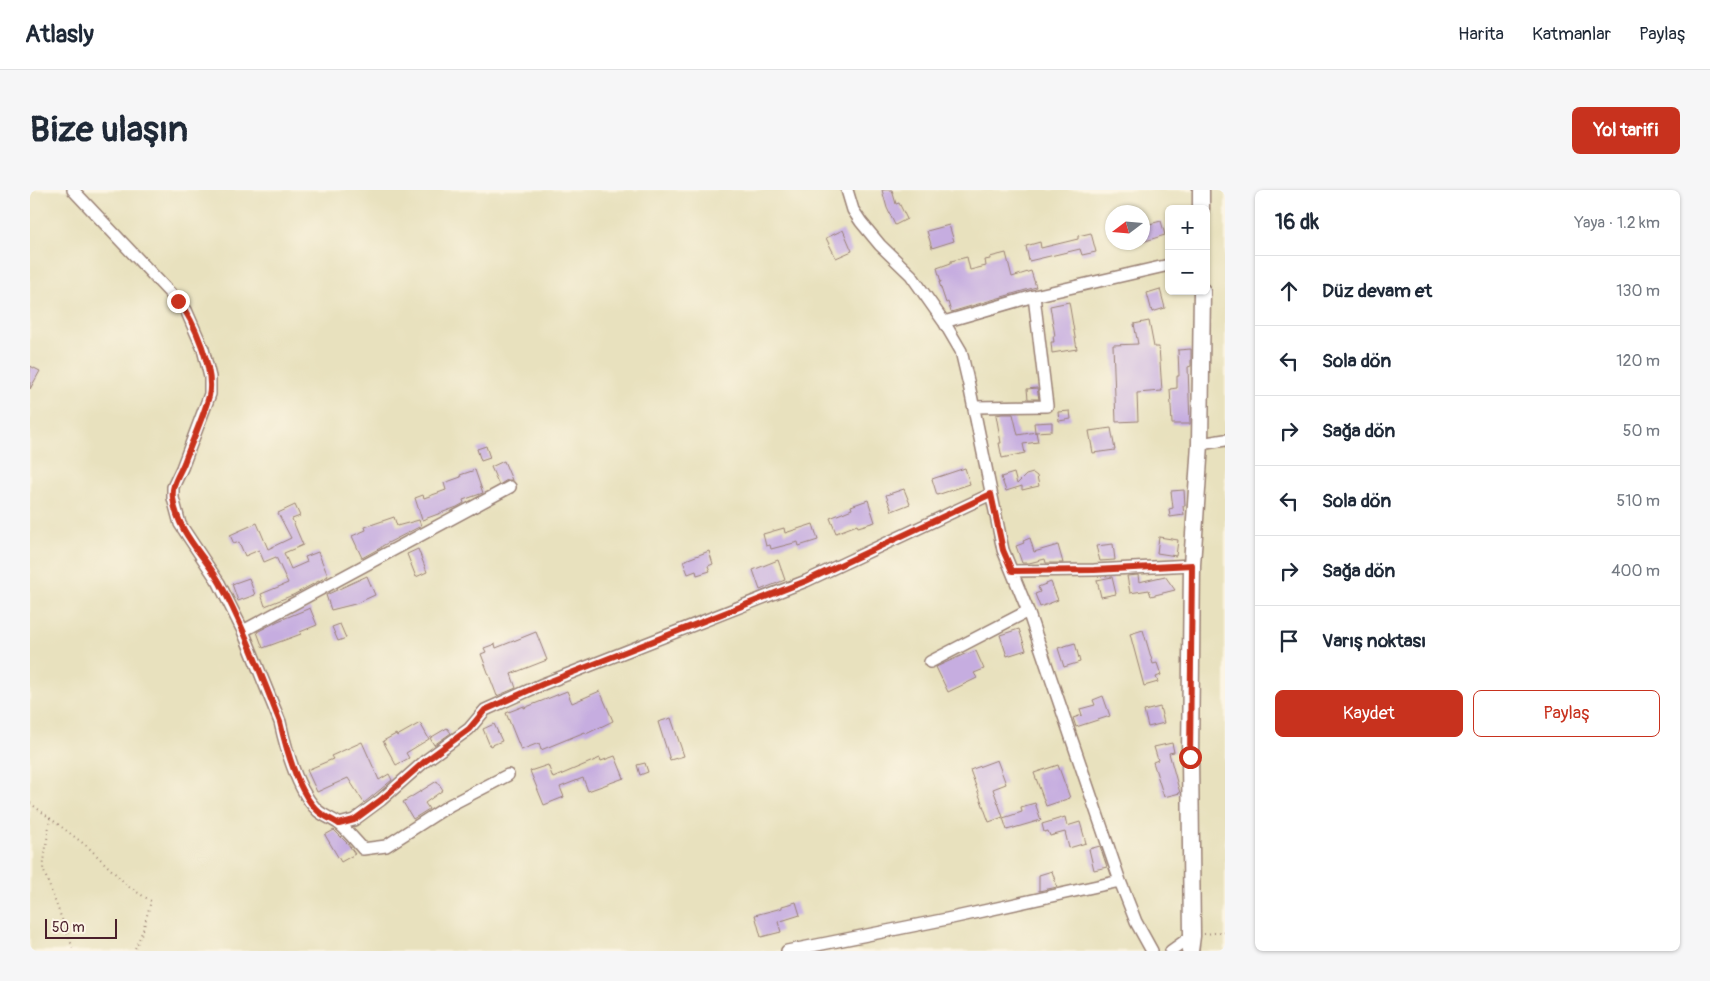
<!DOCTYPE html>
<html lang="tr">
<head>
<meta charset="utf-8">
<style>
	body { margin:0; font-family:Pangolin,sans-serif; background:#f6f6f7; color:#1f2937 }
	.controls { position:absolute; right:15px; top:15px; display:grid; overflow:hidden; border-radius:8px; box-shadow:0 1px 4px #0004 }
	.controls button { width:45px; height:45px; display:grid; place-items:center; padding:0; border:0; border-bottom:1px solid #e0e1e3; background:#fff; color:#1f2937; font:25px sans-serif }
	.compass { position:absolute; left:1075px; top:15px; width:45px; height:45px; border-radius:50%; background:#fff; box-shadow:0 1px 4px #0004; rotate:254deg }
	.scale { position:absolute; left:15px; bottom:12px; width:72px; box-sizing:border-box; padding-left:5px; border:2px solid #4a1f2b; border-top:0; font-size:14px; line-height:18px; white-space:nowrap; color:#4a1f2b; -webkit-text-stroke:4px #fcf5e5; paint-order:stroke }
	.stop { position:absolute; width:15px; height:15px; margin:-11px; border:4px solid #c8321e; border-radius:50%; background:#fff }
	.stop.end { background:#c8321e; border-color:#fff; box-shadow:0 1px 5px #0008 }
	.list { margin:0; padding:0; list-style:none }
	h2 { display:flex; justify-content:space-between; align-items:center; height:65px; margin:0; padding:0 20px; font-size:21px }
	h2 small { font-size:16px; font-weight:400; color:#747a83 }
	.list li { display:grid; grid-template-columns:32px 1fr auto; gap:15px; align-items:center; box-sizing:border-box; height:70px; padding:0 20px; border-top:1px solid #e0e1e3 }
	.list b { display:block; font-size:19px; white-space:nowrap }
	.list em { font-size:16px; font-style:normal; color:#747a83 }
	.actions { display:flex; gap:10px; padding:15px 20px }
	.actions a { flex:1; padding:11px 0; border:1px solid #c8321e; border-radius:8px; text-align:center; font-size:18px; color:#c8321e }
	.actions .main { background:#c8321e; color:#fff }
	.icon { flex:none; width:28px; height:28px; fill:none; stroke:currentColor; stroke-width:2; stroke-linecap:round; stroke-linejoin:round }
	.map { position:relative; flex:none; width:1195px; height:761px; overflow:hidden; border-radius:8px }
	header { display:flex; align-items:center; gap:30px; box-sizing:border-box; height:70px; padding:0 25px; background:#fff; border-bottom:1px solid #e0e1e3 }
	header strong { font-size:24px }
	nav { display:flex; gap:28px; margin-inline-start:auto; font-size:18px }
	.intro { display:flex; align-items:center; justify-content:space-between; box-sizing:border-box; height:120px; padding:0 30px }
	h1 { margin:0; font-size:35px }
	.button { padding:12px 22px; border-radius:8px; background:#c8321e; color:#fff; font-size:18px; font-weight:700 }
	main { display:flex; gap:30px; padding:0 30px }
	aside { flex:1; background:#fff; border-radius:8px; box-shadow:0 1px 4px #0004 }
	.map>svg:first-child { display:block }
	.building { fill:#c6ade0 }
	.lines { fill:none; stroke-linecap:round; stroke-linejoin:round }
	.street-casing { stroke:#998074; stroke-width:14 }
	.secondary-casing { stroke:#998074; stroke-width:19 }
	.path { stroke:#998074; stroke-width:2; stroke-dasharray:1 4; stroke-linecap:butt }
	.street { stroke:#fff; stroke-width:11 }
	.secondary { stroke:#fff; stroke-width:16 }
	.route { stroke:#c8321e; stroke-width:6 }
</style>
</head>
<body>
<header>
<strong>Atlasly</strong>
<nav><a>Harita</a><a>Katmanlar</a><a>Paylaş</a></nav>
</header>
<div class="intro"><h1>Bize ulaşın</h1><a class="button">Yol tarifi</a></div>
<main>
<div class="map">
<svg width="1195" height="761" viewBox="0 0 1195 761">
	<rect width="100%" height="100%" fill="#fcf5e5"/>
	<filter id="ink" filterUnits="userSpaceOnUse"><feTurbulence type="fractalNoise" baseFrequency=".02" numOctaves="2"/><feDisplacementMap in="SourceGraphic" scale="10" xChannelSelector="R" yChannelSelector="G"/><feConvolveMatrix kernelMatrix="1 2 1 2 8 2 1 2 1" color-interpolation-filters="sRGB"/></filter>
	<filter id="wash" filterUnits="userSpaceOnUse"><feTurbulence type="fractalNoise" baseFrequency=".0096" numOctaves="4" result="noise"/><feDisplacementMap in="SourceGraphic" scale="20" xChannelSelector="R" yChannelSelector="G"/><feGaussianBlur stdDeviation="1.12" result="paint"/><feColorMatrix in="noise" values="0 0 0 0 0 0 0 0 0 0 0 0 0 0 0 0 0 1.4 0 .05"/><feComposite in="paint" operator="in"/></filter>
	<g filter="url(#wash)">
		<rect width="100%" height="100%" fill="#e8e1be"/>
		<g id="blocks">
			<path class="building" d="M852,0H862L866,14L869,13L877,29L865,35L857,18Z
				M1131,31L1135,45L1112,52V36Z
				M919,35L924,51L902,58L897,41Z
				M813,40L822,61L806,68L796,48Z
				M1061,43L1066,62L1052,65L1050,59L999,71L996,56L1010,52L1011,58L1048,49V46Z
				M976,63L982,87L1001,81L1006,97L921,122L918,112L916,113L909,92H911L907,78L921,73V71L937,67L940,80L956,76L955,70L960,69V67Z
				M1130,99L1135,118L1122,122L1117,103Z
				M1039,112L1047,159L1022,163L1021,152H1024L1023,146H1025L1020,116Z
				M1119,131L1124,157H1129L1132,201L1107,203L1108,231L1086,232L1083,155L1108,154L1104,134Z
				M1161,159V176L1158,177L1160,234H1142L1140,199L1147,198V186H1149L1148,160Z
				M0,176L10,181L0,199Z
				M1007,198L1009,209H998L997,199Z
				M1040,221L1041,229L1029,231L1028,222Z
				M972,224H983L988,245L1006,242L1008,252L993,254L995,263L972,268L969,253H971L966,225Z
				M1022,232V241L1005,242L1004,233Z
				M1081,238L1085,260L1063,263L1059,241Z
				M456,256L460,268L451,271L447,259Z
				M474,271L482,290H477L469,295L461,277Z
				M935,278L940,294L907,305L902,289Z
				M445,280L453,303L433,310L434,313L427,317L392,330L385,308L393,305L394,308L416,300L414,293L431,287L430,285Z
				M984,283L987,294L996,285L1003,283L1007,286L1009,296L992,300V296L976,301L971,287Z
				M874,299L880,314L862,321L856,305Z
				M1154,300L1155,316H1153L1154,325L1140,327L1139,319L1143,318L1141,301Z
				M838,310L845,332L828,337L827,335L806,343L800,328L822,319L821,316Z
				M265,315L270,326L262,329L273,355L254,363L261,379L277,372L275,367L288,362L298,386L263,405L235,416L231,404L258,393L246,367L234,372L229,360L215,366L209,352L204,354L200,345L227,333L238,359L261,348L248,323Z
				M364,327L367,336L389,330L391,336L352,356V357L332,368L322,346L336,340L335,337Z
				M783,334L788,350L769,356L768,352L741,359L740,355L736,356L733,344L754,338L755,343Z
				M1129,347L1148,350L1146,366L1127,363Z
				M1000,348L1004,362L1028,355L1033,373H1016L1015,369L999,373H992L986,356L994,353L993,351Z
				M1083,354L1085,370L1070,371L1066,356Z
				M388,359L397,382L386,387L377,364Z
				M679,361L683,374L678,376L680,381L667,385L666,381L658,384L653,371Z
				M748,370L755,390L730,400L723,380Z
				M1108,385L1109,392L1135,386L1145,400L1121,406L1119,400L1100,403L1097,386Z
				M337,386L345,405L325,414L301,420L296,405Z
				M1082,387L1086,404L1071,407L1067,390Z
				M219,388L225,405L208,411L202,394Z
				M1021,392L1028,410L1010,417L1005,404L1010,402L1008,397Z
				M280,418L287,435L270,442L271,444L233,458L227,442L248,431Z
				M310,434L316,448L308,451L302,437Z
				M989,439L996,460L977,466L970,445Z
				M1113,440L1123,474L1127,473L1131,485L1126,487L1128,492L1114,496L1100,444Z
				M506,442L517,470L481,484L486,498L467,506L451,464L456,462L454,458L465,454L466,458Z
				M1045,453L1050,472L1034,477L1028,458Z
				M946,461L954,479L944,483L947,488L918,502L906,477L937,463L938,464Z
				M537,501L542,513L570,501L583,531L556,544L555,542L511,560L509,553L491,560L476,523L494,516V518Z
				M1073,506L1080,526L1046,537L1043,528L1052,525L1050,519L1065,515L1063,510Z
				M1130,517L1134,533L1118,537L1114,521Z
				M641,528L654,566L640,570L628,532Z
				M390,533L399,549L376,563L379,568L366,575L353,551L366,544L367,546Z
				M464,534L472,551L460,556L453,539Z
				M417,538L421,543L404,555L400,548Z
				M332,552L349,590L359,584L362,590L334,613L318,588L287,602L277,580L303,569L301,566Z
				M1142,553L1144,562L1139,563L1150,603L1134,607L1123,572L1128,570L1124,557Z
				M585,566L594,588L558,601L553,588L530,597L534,607L514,615L500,581L518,575L523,588L570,568L571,571Z
				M967,570L976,594L963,599L973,627L959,632L940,580Z
				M615,573L618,582L610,585L607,575Z
				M1028,575L1040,608L1016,616L1004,583Z
				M407,591L413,600L395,613L399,619L383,629L373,612Z
				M1005,613L1011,630L977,640L973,628L992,622L991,617Z
				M1035,627L1037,636L1050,632L1056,653L1039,658L1035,642L1020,646L1018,641L1014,642L1012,634Z
				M304,640L318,654L325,664L311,672L295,645Z
				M1070,656L1077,677L1064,680L1059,659Z
				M1022,681L1027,697L1009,701V685Z
				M766,712L770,725L748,732L751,742L731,747L725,725L752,718V716Z"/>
		</g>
	</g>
	<g filter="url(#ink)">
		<use href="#blocks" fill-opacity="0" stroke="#998074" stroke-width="1"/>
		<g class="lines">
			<defs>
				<path id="street" d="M43,0L156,120L173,159L180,187V204L152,278L143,297V308L150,334L189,393L213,441L250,532C256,559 268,602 288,621C294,626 302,629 308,633C317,640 325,650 333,659L356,656L420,615L478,585
					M817,0L823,20L831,32L850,55L881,85L914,132L931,161L939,195L973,360L998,421L1090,691L1106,732L1122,761
					M914,132L1004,106L1139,75
					M944,217L1017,216L1004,106
					M1170,254L1195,250
					M982,381L1064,380L1162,375
					M213,441L480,297
					M900,472L998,421
					M309,634L324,630L351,610L395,571L439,539L455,520L513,494L776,391L961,304
					M757,761L917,729L1090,691
					M1141,761L1162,746"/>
				<path id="secondary" d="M1171,0V19
					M1160,761L1162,746L1160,567L1162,375L1170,254L1172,101"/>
			</defs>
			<use href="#street" class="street-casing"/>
			<use href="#secondary" class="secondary-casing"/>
			<path class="path" d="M0,613L58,657L99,697L121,711L113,740L104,761
				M20,628L13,679L44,761
				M1174,744L1195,742"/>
			<use href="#street" class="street"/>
			<use href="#secondary" class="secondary"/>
		</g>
	</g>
	<g class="lines" filter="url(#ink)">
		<path class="route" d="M148,111C164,130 185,181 179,206C173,228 162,251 154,273C149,285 141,295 143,308C147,342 174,365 190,393C214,437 231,485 250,532C256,558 268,604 289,622C295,627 303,630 309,634L324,630L351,610L394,572L439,539L455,520L513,494L776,391L961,304L973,360L982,381L1064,380L1162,375L1160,567"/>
	</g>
</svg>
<div class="controls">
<button>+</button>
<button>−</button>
</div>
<svg class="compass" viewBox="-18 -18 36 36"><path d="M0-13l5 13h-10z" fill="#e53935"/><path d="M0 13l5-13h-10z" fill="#747a83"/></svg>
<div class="scale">50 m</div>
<div class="stop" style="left:1160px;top:567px"></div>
<div class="stop end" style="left:148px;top:111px"></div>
</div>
<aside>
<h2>16 dk<small>Yaya · 1.2 km</small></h2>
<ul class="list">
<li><svg class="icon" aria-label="ahead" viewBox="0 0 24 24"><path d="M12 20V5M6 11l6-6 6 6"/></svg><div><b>Düz devam et</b></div><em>130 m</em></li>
<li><svg class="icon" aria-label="left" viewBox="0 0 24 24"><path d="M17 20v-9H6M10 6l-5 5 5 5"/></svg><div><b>Sola dön</b></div><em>120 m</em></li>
<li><svg class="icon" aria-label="right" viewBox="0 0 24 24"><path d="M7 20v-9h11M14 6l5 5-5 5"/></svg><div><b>Sağa dön</b></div><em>50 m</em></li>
<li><svg class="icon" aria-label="left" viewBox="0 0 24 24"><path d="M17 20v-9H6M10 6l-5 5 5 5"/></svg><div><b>Sola dön</b></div><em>510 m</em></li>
<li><svg class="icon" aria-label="right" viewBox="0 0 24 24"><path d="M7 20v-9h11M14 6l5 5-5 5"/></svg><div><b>Sağa dön</b></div><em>400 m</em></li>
<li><svg class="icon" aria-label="arrive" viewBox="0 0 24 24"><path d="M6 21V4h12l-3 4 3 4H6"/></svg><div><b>Varış noktası</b></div></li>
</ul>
<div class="actions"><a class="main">Kaydet</a><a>Paylaş</a></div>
</aside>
</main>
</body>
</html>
